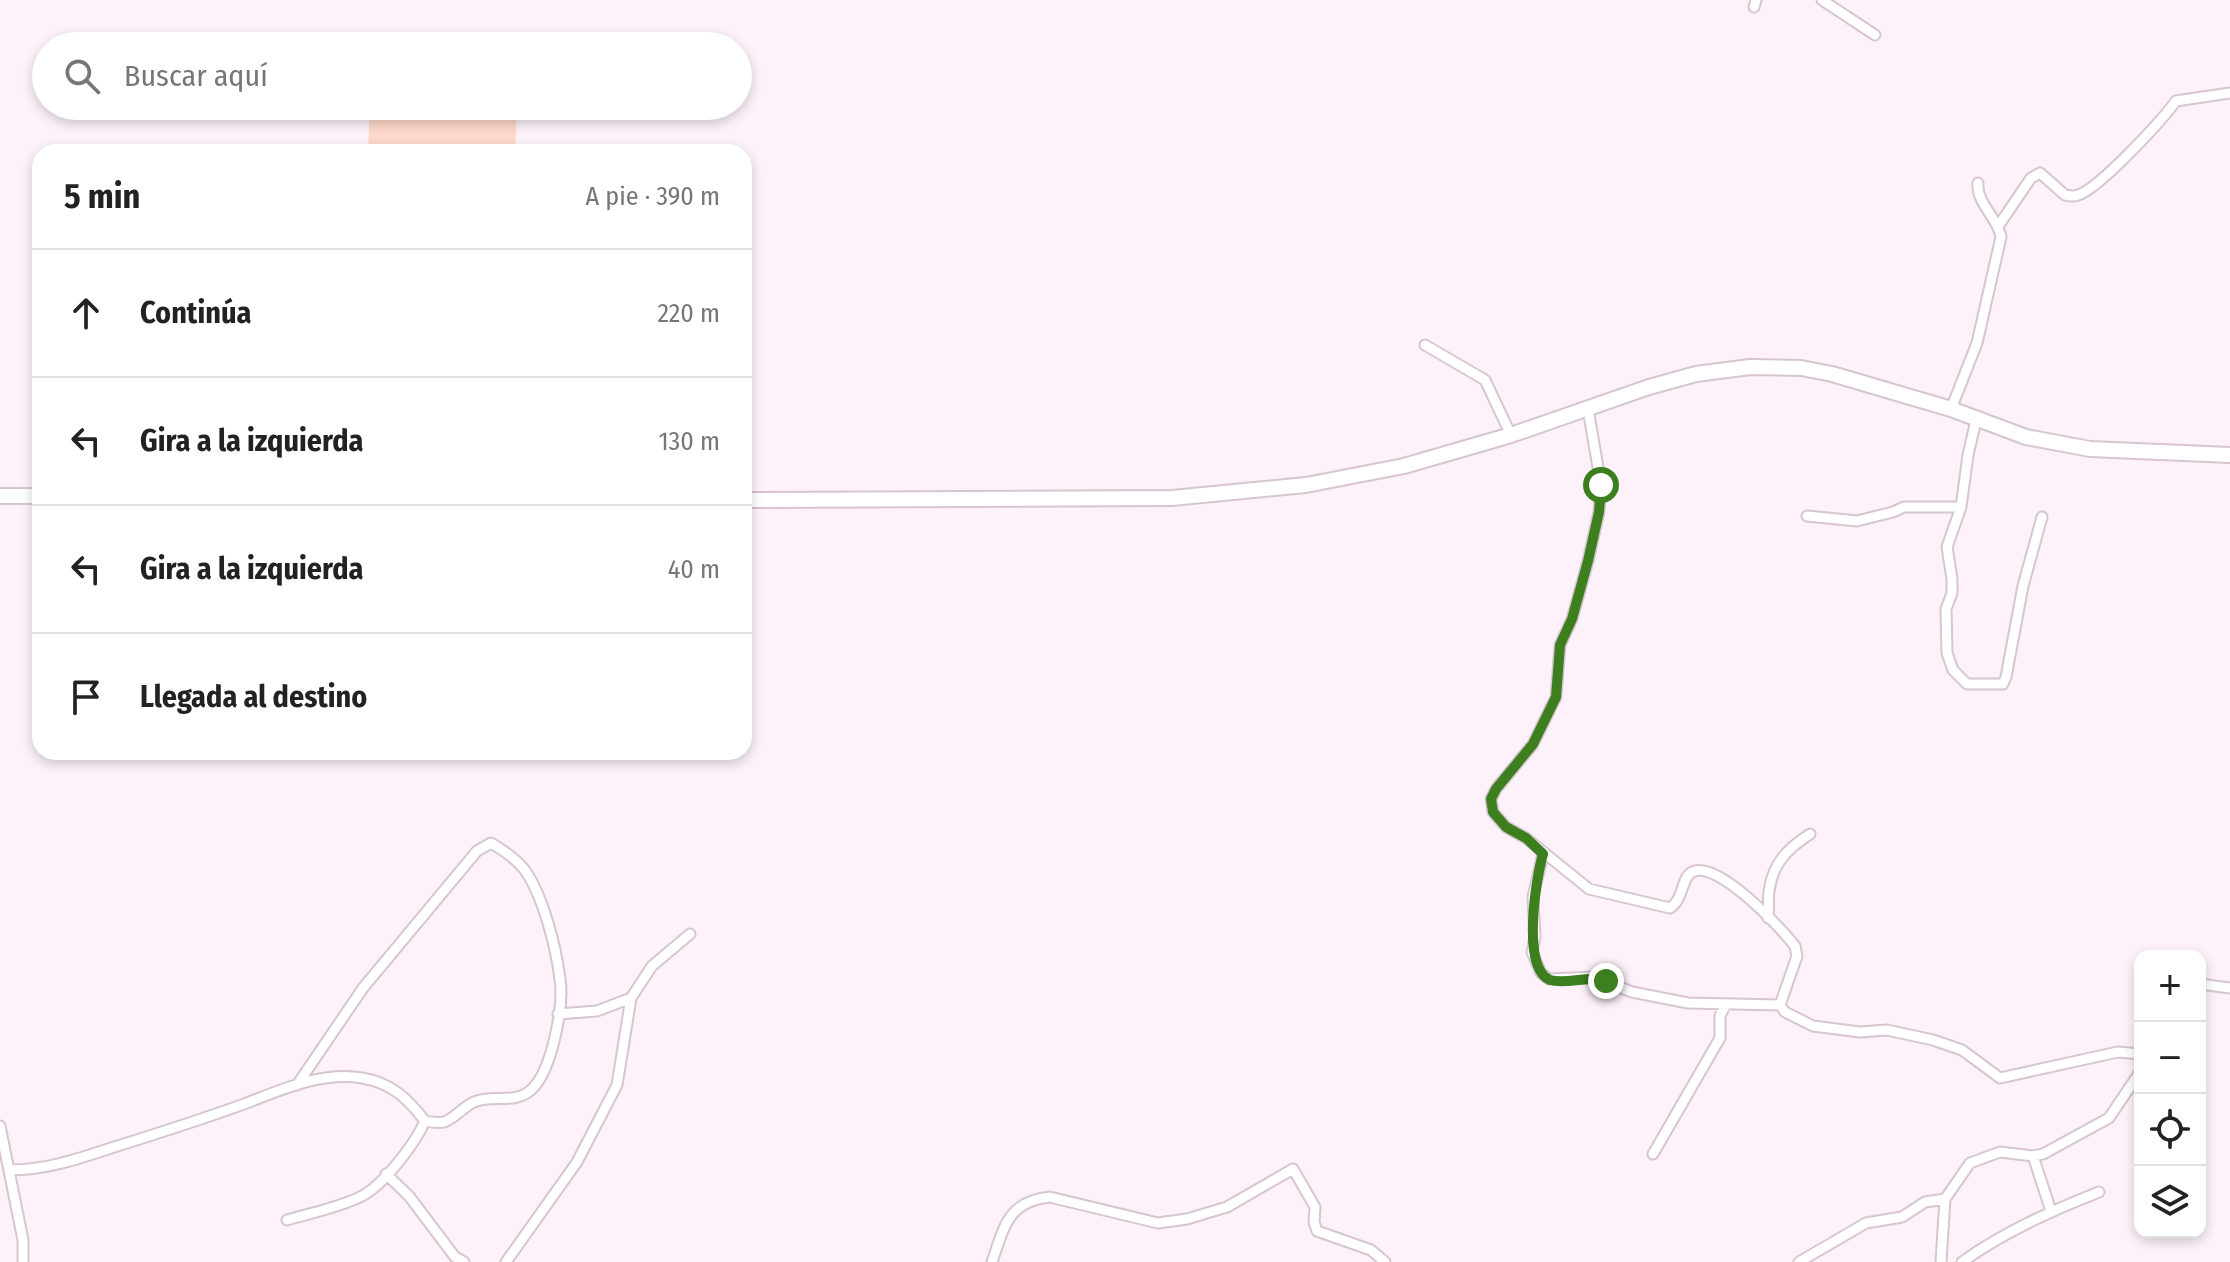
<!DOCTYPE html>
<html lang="es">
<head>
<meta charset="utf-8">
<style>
	body { margin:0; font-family:"Fira Sans Condensed",sans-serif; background:#f6f6f6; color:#222 }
	.controls { position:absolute; right:24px; bottom:24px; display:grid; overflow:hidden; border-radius:16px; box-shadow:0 4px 12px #0003 }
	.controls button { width:72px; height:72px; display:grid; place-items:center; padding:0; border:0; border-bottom:2px solid #e0e0e0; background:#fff; color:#222; font:40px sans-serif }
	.stop { position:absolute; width:24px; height:24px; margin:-18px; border:6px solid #3d7e1f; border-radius:50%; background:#fff }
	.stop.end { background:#3d7e1f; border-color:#fff; box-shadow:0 2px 8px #0008 }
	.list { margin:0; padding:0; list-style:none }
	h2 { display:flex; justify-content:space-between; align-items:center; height:104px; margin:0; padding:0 32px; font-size:34px }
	h2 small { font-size:26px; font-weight:400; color:#767676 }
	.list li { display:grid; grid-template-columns:52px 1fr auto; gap:24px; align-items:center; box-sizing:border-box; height:128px; padding:0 32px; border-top:2px solid #e0e0e0 }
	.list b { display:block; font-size:30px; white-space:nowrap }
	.list em { font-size:26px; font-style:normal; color:#767676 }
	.icon { flex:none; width:44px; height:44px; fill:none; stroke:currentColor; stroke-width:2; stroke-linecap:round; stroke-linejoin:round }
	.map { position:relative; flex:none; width:2230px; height:1262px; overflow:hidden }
	.search { position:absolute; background:#fff; box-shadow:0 4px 12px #0003; left:32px; top:32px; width:720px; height:88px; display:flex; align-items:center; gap:20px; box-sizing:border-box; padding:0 28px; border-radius:44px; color:#767676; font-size:30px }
	.panel { position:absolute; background:#fff; box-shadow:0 4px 12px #0003; left:32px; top:144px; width:720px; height:616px; border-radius:24px }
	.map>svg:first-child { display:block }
	.green { fill:#fed9cb }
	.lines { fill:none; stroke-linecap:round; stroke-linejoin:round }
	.minor-casing { stroke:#d7c5d1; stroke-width:13 }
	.secondary-casing { stroke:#d7c5d1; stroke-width:18 }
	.minor { stroke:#fff; stroke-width:9 }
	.secondary { stroke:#fff; stroke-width:14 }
	.route { stroke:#3d7e1f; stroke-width:10 }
</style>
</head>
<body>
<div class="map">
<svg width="2230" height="1262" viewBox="0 0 2230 1262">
	<rect width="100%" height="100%" fill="#fdf2fa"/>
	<path class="green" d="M370,106H517L515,152H368Z"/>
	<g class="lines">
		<defs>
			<path id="minor" d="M1822,0L1875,35
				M1754,7L1756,0
				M1999,225L2031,178L2040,173L2065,195C2071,196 2073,197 2078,195C2099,189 2162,120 2176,101L2230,93
				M1425,345L1485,380L1511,435
				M1588,409L1601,485L1599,512L1588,561L1572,619L1560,645L1556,697L1533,744L1496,789L1491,799L1493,812L1506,827L1526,838L1589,889L1670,908C1684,899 1681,878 1692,872C1717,859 1781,928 1795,946L1797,956L1780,1005
				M1951,409L1977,343L2001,237C1998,218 1976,203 1978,183
				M1976,420L1968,455L1961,507L1947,547L1952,579V593L1946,609L1947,653L1953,670L1967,684H2003L2006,677L2023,586L2042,517
				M1807,516L1857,521L1893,512L1904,507H1961
				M1543,854L1533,897L1535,937L1532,952L1541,973L1549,979L1594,977L1632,992L1688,1003L1780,1005L1785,1012L1813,1026L1860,1032L1887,1030L1933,1040L1962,1050L2000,1078L2118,1052L2140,1054
				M1768,918C1769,909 1768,900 1769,891C1773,863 1787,849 1810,834
				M2200,984L2230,988
				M558,1014L597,1011L631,998
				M0,1126L23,1240V1262
				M1653,1154L1720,1038V1016L1726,1004
				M2033,1156L2051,1211
				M10,1170C46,1170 78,1159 111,1148C156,1134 200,1120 244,1104C281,1090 322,1071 362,1078C392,1083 408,1099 425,1121
				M386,1174L409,1196L455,1257L464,1262
				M287,1220C311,1213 337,1208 360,1197C382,1187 415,1144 425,1121C430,1122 439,1123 444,1122C454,1119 464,1106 474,1102C492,1094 516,1105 532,1089C552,1070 564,1006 560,979C556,947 543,895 524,869C515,858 503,850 491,843L477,851L363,988L297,1085
				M506,1262L577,1162L617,1085L631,998L652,966L690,934
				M992,1262C1004,1227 1008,1201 1050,1197L1158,1223L1187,1219L1227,1207L1293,1169L1315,1207L1314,1222L1317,1231L1371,1250L1385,1262
				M1799,1262L1866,1223L1902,1217L1925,1202L1945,1199
				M1941,1262L1945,1199L1970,1163L2000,1152L2033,1156L2043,1154L2109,1118L2140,1072
				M1962,1262C2004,1232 2051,1211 2099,1192"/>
			<path id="secondary" d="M0,496H40
				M744,500L1172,498L1306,485L1404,466L1511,435L1649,387L1696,374L1750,367L1801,368L1832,374L1951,409L2026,437L2090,449L2230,455"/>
		</defs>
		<use href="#minor" class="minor-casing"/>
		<use href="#secondary" class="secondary-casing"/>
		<use href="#minor" class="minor"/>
		<use href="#secondary" class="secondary"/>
	</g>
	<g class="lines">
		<path class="route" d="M1601,485L1599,512L1588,561L1572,619L1560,645L1556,697L1533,744L1496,789L1491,799L1493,812L1506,827L1526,838L1543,854C1536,878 1521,969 1550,980C1567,985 1587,975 1606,981"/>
	</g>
</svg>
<div class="controls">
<button>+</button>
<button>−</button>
<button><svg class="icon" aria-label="locate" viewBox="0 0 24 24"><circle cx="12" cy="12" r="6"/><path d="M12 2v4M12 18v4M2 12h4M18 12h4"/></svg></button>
<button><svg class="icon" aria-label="layers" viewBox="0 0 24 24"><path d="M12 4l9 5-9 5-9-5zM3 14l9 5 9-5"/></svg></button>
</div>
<div class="stop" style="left:1601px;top:485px"></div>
<div class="stop end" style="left:1606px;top:981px"></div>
<div class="search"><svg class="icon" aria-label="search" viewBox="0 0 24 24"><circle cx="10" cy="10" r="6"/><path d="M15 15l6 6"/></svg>Buscar aquí</div>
<section class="panel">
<h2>5 min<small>A pie · 390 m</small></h2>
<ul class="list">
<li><svg class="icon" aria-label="ahead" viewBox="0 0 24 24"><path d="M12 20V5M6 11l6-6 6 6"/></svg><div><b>Continúa</b></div><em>220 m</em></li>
<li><svg class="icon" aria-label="left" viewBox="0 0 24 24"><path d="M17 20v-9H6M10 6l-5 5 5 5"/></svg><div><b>Gira a la izquierda</b></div><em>130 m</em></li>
<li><svg class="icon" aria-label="left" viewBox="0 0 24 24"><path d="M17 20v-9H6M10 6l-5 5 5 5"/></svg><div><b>Gira a la izquierda</b></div><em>40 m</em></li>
<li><svg class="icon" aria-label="arrive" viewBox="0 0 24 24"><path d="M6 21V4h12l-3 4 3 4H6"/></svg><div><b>Llegada al destino</b></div></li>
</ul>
</section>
</div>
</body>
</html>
